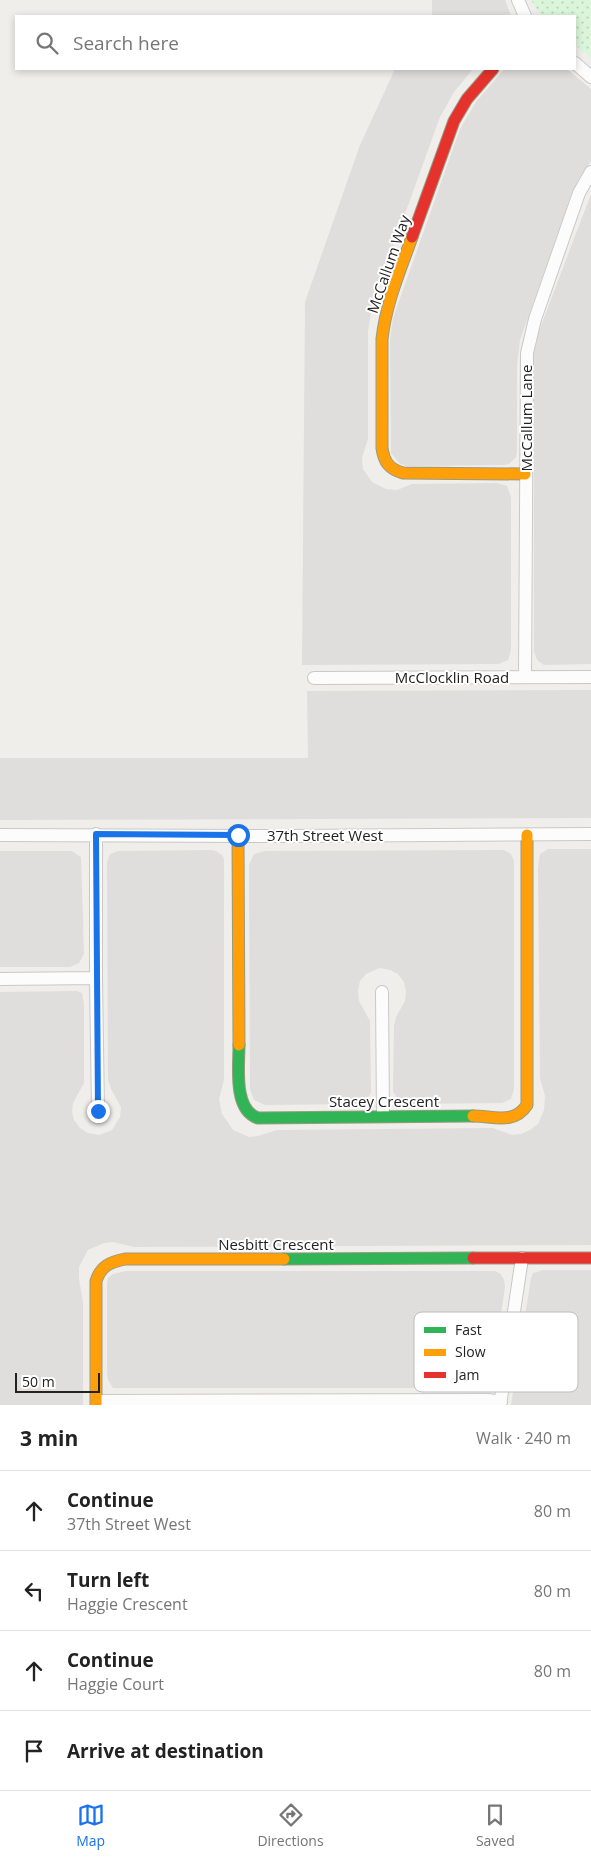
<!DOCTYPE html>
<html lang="en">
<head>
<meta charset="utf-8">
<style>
	body { margin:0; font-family:"Open Sans",sans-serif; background:#f6f6f6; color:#222 }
	.scale { position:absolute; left:15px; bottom:12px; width:85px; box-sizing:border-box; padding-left:5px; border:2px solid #222; border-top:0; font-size:14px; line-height:18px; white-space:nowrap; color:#222; -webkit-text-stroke:4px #fff; paint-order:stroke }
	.stop { position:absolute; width:15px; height:15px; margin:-11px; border:4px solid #1a73e8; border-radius:50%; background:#fff }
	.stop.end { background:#1a73e8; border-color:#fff; box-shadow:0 1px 5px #0008 }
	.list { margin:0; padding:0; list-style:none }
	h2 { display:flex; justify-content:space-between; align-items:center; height:65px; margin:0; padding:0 20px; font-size:21px }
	h2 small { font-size:16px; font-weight:400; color:#767676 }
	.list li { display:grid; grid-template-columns:32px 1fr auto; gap:15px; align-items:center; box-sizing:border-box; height:80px; padding:0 20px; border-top:1px solid #e0e0e0 }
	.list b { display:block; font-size:19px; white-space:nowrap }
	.list p { margin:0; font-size:16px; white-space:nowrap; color:#767676 }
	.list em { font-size:16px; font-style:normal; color:#767676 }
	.icon { flex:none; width:28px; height:28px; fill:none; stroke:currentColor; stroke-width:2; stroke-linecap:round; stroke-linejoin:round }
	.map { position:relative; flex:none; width:591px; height:1405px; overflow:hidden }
	.search { position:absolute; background:#fff; box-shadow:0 2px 8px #0003; left:15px; right:15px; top:15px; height:55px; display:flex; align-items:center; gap:12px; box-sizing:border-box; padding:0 18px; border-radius:0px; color:#767676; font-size:19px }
	.sheet { height:385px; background:#fff }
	nav { display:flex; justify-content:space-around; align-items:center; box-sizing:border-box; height:70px; border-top:1px solid #e0e0e0; background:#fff; font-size:14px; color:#767676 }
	nav a { display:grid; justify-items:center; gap:2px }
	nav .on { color:#1a73e8 }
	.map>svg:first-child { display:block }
	.residential { fill:#dfdedc }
	.park { fill:url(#park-dots) }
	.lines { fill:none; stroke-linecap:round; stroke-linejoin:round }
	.street-casing { stroke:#c9c8c7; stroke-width:14 }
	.fast-casing { stroke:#999a82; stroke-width:13 }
	.slow-casing { stroke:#999a82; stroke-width:13 }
	.jam-casing { stroke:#999a82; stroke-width:13 }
	.street { stroke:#fdfcfc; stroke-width:12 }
	.fast { stroke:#30b455; stroke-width:11 }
	.slow { stroke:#ff9f0a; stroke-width:11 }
	.jam { stroke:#e5322d; stroke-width:11 }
	.route { stroke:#1a73e8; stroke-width:6 }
	.labels { text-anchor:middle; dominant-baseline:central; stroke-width:4; stroke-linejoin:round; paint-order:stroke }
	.street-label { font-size:15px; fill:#222; stroke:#fff }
	.key { fill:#fff; stroke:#bdbdbd; stroke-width:1 }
	.key-label { font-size:14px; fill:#222 }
</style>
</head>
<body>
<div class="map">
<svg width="591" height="1405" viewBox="0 0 591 1405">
	<defs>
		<pattern id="park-dots" width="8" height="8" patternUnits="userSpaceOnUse" patternTransform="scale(1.25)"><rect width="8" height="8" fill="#daf5da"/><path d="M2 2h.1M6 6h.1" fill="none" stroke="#bbd2bb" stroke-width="1.8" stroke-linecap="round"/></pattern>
	</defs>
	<rect width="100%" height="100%" fill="#f0eeeb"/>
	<path class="residential" d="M432,0H505L511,16H432Z
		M395,69H473L454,92L440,117L372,305L368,332V439L362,458L363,469L372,482L386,489L397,490L412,484L497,483L507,486L511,497V650L508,660L499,664L302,665L305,302L360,145Z
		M504,69H567L591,89V161L578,180L572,192L520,340L517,365V452L516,457L509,464L504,465L406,466L399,463L391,453L390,339L393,318L460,129L476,102Z
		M591,194V664L544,665L537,660L534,651V353L539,331Z
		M591,690V818L0,820V758H308L307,691Z
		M548,849H591V1245L134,1247L113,1242L104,1243L88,1250L79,1267V1279L83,1302V1405H0V992L77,991L82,993L84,1004V1083L73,1103L72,1112L74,1120L80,1128L88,1133L99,1135L112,1130L120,1117L121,1107L111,1089L108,1080L107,862L110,854L118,851L212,850L216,851L222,855L224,859V1080L219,1099L222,1114L233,1130L249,1137L258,1136L277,1130L493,1128L512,1135L521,1134L530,1130L538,1124L544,1110L545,1096L540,1078L538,868L540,854Z
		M504,850L511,854L514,861V1089L511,1099L502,1103L408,1104L398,1100L393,1091L394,1026L396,1017L405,1001L406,991L404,982L398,974L390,970L380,968L366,974L360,981L358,991L359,1001L370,1021L371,1092L367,1100L359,1104L265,1105L254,1100L250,1089L249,865L254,854L265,851Z
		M0,851H72L81,857L84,954L79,963L70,967H0Z
		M543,1270H591V1405H511L531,1278L533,1273Z
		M126,1271H495L501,1274L504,1280L505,1287L492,1376L488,1384L480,1388H113L108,1380L107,1373V1284L108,1278L113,1274Z"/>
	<path class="park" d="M531,0H591V58L575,45V16H541Z"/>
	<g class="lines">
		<defs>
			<path id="street" d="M518,0L525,16
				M575,63L591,77
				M525,677L527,353L535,319L579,193L591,172
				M314,678L591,677
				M0,835L281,836L591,834
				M96,978L98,1111
				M0,979L96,978V834
				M382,992L383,1116
				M97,1401L488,1400L501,1402
				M500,1405L522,1258"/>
			<path id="fast" d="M239,1045C239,1066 233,1110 258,1118L473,1116
				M284,1259L473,1258"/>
			<path id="slow" d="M412,237C400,271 386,303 382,339V448C384,462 389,469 403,473L525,474
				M238,835L239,1045
				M473,1116C493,1116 514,1125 527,1105V835
				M96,1405V1281C101,1266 110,1262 125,1259H284"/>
			<path id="jam" d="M412,237L454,121L467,99L493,69
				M473,1258H591"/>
		</defs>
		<use href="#street" class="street-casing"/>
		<use href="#fast" class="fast-casing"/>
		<use href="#slow" class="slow-casing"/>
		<use href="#jam" class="jam-casing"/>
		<use href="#street" class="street"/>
		<use href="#fast" class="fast"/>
		<use href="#slow" class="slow"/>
		<use href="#jam" class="jam"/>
	</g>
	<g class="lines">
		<path class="route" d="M98,1111L96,834L238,835"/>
	</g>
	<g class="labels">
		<g class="street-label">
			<text transform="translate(388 264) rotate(-71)">McCallum Way</text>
			<text transform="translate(526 418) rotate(-90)">McCallum Lane</text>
			<text x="452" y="677">McClocklin Road</text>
			<text x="325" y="835">37th Street West</text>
			<text x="384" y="1101">Stacey Crescent</text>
			<text x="276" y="1244">Nesbitt Crescent</text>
		</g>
	</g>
	<rect x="414" y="1312" width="164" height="80" rx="8" class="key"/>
	<rect x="424" y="1327" width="22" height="6" fill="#30b455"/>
	<rect x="424" y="1349" width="22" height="7" fill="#ff9f0a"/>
	<rect x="424" y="1372" width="22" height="6" fill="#e5322d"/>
	<g class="key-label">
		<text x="455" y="1335">Fast</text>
		<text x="455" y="1357">Slow</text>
		<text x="455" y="1380">Jam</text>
	</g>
</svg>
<div class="scale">50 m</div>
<div class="stop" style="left:238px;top:835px"></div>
<div class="stop end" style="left:98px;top:1111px"></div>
<div class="search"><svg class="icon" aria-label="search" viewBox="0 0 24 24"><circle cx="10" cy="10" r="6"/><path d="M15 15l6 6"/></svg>Search here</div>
</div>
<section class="sheet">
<h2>3 min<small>Walk · 240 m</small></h2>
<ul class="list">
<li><svg class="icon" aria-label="ahead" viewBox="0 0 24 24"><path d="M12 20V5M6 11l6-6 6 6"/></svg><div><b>Continue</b><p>37th Street West</p></div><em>80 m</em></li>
<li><svg class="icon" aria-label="left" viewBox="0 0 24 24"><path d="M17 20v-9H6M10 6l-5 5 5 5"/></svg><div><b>Turn left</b><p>Haggie Crescent</p></div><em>80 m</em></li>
<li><svg class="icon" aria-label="ahead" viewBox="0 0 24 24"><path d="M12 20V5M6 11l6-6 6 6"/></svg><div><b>Continue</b><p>Haggie Court</p></div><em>80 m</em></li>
<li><svg class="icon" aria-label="arrive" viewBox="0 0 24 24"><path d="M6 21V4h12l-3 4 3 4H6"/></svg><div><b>Arrive at destination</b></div></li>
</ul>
</section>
<nav>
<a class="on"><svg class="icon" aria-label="map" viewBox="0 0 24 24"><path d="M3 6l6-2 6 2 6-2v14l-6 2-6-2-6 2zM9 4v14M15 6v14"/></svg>Map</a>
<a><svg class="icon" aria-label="directions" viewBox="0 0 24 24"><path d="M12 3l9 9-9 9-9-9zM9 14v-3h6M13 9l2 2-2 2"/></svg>Directions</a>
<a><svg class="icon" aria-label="saved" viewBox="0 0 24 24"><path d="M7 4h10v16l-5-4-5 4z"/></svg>Saved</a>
</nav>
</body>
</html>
